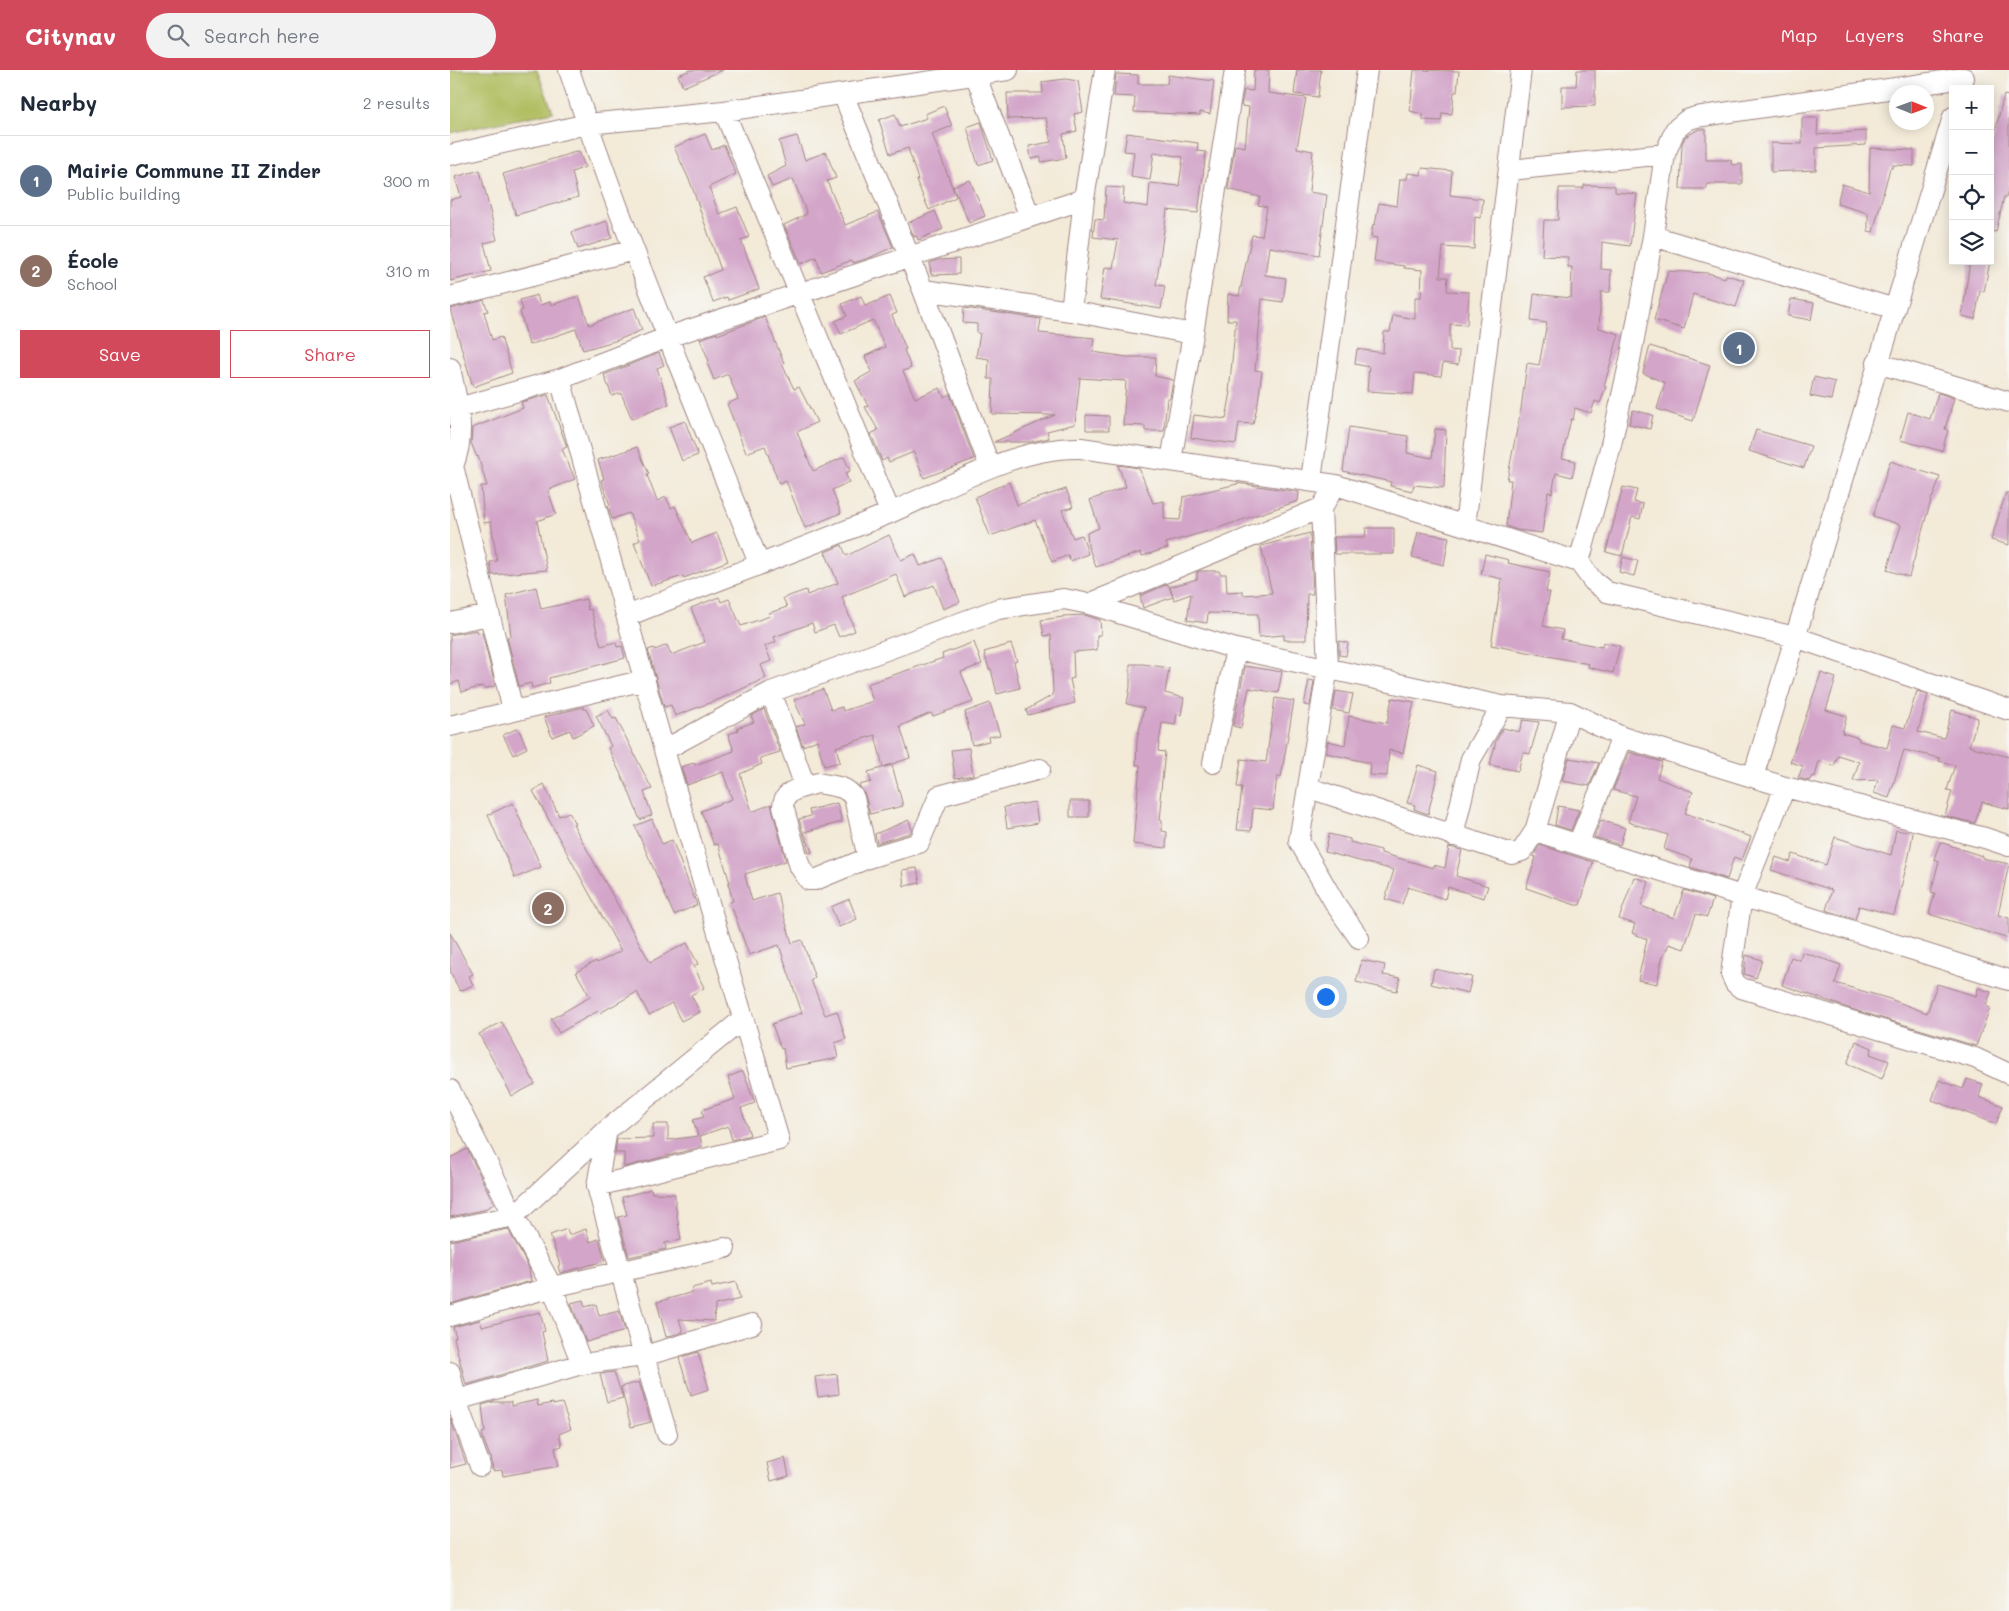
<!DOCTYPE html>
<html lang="en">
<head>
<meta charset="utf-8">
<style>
	body { margin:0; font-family:Mali,sans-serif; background:#f2f2f3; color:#1f2937 }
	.controls { position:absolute; right:15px; top:15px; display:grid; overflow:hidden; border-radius:0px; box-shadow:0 2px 12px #0003 }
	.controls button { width:45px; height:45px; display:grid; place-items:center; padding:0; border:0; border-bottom:1px solid #e0e1e3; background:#fff; color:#1f2937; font:25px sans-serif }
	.compass { position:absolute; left:1439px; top:15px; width:45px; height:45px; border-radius:50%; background:#fff; box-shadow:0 2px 12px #0003; rotate:91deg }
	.you { position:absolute; left:875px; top:926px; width:18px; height:18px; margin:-12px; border:4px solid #fff; border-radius:50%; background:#1a73e8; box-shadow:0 0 0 8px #1a73e833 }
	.badge { display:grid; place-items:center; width:32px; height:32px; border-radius:50%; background:#d1495b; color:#fff; font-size:16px; font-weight:700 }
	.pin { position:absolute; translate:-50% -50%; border:2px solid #fff; box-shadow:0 1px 5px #0006 }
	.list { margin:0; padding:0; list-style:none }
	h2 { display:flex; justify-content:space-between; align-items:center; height:65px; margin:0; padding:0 20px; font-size:21px }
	h2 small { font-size:16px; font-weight:400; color:#747a83 }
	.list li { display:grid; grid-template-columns:32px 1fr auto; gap:15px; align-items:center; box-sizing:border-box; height:90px; padding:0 20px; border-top:1px solid #e0e1e3 }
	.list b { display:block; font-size:19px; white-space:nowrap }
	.list p { margin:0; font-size:16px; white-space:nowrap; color:#747a83 }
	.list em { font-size:16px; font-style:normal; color:#747a83 }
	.actions { display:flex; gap:10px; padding:15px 20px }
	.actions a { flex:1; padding:11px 0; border:1px solid #d1495b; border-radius:0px; text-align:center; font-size:18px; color:#d1495b }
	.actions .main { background:#d1495b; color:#fff }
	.icon { flex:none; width:28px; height:28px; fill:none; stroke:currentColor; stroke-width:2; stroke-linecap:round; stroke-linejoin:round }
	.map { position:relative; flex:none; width:1559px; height:1541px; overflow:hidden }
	header { display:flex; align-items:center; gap:30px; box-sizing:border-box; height:70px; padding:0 25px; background:#d1495b; color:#fff }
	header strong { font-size:24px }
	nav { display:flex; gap:28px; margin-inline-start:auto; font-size:18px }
	.search { width:350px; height:45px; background:#f2f2f3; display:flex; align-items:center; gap:12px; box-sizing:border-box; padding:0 18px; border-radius:28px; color:#747a83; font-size:19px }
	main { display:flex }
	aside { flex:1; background:#fff }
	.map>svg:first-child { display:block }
	.green { fill:#b0be61; stroke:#7d6e46 }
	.building { fill:#d3a5c9 }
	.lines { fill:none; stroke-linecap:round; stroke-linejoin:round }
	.minor-casing { stroke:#9e8482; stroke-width:22 }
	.minor { stroke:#fff; stroke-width:20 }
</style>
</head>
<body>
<header>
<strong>Citynav</strong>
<div class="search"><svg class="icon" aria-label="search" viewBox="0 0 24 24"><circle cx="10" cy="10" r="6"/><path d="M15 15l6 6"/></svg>Search here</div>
<nav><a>Map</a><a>Layers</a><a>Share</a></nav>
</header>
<main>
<aside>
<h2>Nearby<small>2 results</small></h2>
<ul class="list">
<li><span class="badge" style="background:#5c6f8a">1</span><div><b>Mairie Commune II Zinder</b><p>Public building</p></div><em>300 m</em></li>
<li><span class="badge" style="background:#8d6e63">2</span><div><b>École</b><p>School</p></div><em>310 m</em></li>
</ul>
<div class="actions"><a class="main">Save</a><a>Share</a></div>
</aside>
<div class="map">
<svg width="1559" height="1541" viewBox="0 0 1559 1541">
	<rect width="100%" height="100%" fill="#f6f6f2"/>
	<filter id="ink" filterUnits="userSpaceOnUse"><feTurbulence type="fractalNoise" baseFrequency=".02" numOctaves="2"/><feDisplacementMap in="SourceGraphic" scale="10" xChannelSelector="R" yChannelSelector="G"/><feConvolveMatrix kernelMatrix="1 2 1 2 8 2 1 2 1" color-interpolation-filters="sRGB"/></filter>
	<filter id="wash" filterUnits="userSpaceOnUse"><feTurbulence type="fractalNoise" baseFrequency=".0096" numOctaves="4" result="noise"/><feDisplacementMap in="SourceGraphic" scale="20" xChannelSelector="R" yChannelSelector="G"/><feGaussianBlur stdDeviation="1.12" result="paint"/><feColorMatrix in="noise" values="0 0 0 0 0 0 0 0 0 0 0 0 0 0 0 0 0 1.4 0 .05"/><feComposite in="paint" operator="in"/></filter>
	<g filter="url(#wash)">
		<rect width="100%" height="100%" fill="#f3ead8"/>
		<path class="green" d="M0,0H87L103,42L0,63Z"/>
		<g id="blocks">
			<path class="building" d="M241,0H273L233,17L228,5Z
				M804,0H819L818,23L856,28L847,78L863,81L859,122L877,125L869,185L819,177L815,205L836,208L833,232L812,229L805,300L812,301L808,332L803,354L789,353L786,374L741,368L744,345L776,349L781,322H779L786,250H777L778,224L789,226L802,165L812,166L817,137L808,135L810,127L778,119L785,75L795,77L799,37L791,36L794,20L803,21Z
				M847,0H871L868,27L844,24Z
				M964,0L1009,1L1007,22H1004L1002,44L992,43L991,51L973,50V44L960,41Z
				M1127,0H1145V36L1112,37V16H1126Z
				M666,4L688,5V14H717L718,5L764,11L760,44L750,42V45L684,42L685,27L664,26Z
				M615,9L628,11L633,42L624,44L627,61L613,64L616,88L591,92V87L581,89L579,76L601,72L596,48L558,49L557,23H593L592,12Z
				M1554,25L1559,26V116L1556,127H1554L1546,162L1540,161V74H1542Z
				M494,36L502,56L482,64L506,127L479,140L466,110H468L458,78L440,84L429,50L445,44L450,57L477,48L475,44Z
				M1352,48H1368L1367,65L1416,61V75L1366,78V100L1321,102V73L1352,74Z
				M531,52L543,90L528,95L517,57Z
				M1249,59H1256V90H1281L1282,95L1292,94V114H1257V119H1230L1232,74L1235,67Z
				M677,63L748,73L747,81L756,82L748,143L717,140L706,215L715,216L711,239L650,229L655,197L663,198L668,170L643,167L645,149L654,150L656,117L674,118L673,133L698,137L700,113L729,116L733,87L704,82L700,110L681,107L684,82L674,81Z
				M255,64L262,80L274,75L286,104L259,117L269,144L287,137L299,167L291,170L309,219L284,228L278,230L277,227L263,232L253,207L271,200L241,114L224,77Z
				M347,66L355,90L376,82L386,108L377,111L395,155L428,142L443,177L419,188L403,193L402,190L371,202L366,187L351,194L334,155L357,144L343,109L322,117L317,106L336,96L329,71Z
				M1420,78L1464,80V96L1443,95V98H1440L1423,162L1418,161V143L1387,134L1392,114L1419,122Z
				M129,81L135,97L122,102L128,127L66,145L53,104Z
				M972,98L1002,101L1000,125L1033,129L1031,148L1025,147L1024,179L993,177L990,207H998L997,221L1019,222L1017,255L1000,254V280L1009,281L1008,295L993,293L991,306L965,303L963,324L917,321L919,297L905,294L907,279L933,283L934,262H940L943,245L965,249V227H971L972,200L954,198V196L924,192L927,168L921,167L923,154L925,155L929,133L947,136L950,109H957L958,103L971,105Z
				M30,100L47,170L34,173L41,201L0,211V130L11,127L5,107Z
				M520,110L535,146L519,153L503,116Z
				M1134,115L1165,116V122L1187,124L1180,176L1152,172L1151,199L1161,200L1160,222H1151L1149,258L1169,264L1154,316L1156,317L1150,333L1145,331L1141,343L1125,338L1123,350L1121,349L1112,388L1126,391L1122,407L1106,403L1102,423L1098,422L1092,463L1067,460L1056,456L1061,410H1057L1071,339L1077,293L1089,295L1097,253L1081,251L1084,224L1121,228L1122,197H1118V187L1092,186L1094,150H1108L1109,118H1134Z
				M485,141L493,159L468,170L467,166L464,167L458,153Z
				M157,151L162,168L128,179L122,162Z
				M509,189V204L481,205L480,193L487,190Z
				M1520,191H1540L1534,222L1530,221L1525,249L1512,246Z
				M1218,201L1258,203L1275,208L1276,205L1294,210L1286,237L1243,224L1234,259L1204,250Z
				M87,225L90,235L100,232L101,235L129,226L139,255L184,238L192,260L168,270L133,280L126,259L79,275L70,241L73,240L70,230Z
				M411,226L415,236L440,226L447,243L442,245L456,279L454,280L461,298L453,301L465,328L490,318L494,327L500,324L524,389L474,408L464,382L439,392L437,388L432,391L421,364L428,360L415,337L418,336L405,311L421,302L415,286L435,277L423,250L391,264L385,251L397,246L392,234Z
				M1341,229L1364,233L1361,250L1338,246Z
				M34,230L38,241L34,242L42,270L51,267L62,303L23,317L0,239Z
				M514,238L591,249L589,263L645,268L643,282L677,287H706L705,306L723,310L720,328H717L714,361H695V356L673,355L676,311L630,308L625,354L597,361L599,368L580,372H544L605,345L542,344L543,309H538L539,289L526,287L530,263H527V254L513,253Z
				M315,247L334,293L332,294L344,319L349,317L367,352L347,362L363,401L394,387L400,401L395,403L399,412L382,420L391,443L355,458L336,411L329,414L315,376L296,383L277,334L288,329L278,304L264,310L257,293L259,291L250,269L267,263V265Z
				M1200,276L1260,295L1243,351L1207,339L1215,313L1193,303Z
				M209,283L214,295L207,298L219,334L182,349L171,323L162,326L154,305Z
				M1364,307L1385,312L1381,330L1360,326Z
				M1488,323L1504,328L1495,359L1498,360L1492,381L1450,370L1458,342L1480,349Z
				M98,325L117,377L112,379L125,409L98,420L106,444L87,451L97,500L42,505L40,492L47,491L41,452L34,453L31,416H37L28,386L27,387L21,373L22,358L73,338L71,332Z
				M1183,340L1203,345L1200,359L1179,354Z
				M636,345L659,346V360H636Z
				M235,351L248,385L232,391L219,357Z
				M899,357L958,366L957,383L982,388L985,359L996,360L994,418L964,415L962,421L940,416L941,412L893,401Z
				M1306,360L1361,376L1354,398L1299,381Z
				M187,377L199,404L197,405L207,431L216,427L221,438L225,436L242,473L267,463L278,491L234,508L233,506L201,516L184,473L190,470L179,443L162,449L158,436L160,435L151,410L154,409L148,390Z
				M1440,391L1490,407L1483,427H1482L1459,507L1437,500L1451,455L1423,446Z
				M668,395L689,398L703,433L714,431V449L730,450L733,427L787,414V413L849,422L848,431L765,459L716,473L718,478L692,486L691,482L646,497L638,476L637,463L649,458L640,430L676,417Z
				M559,412L567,435L616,419L623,437L612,440L623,468L632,465L638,484L620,491L618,485L602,492L585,450L540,466L525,427Z
				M1173,417L1187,420L1184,432L1193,434L1190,449L1182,447L1172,486L1156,482Z
				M1556,423H1559V475L1541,470Z
				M916,458H944V484H885L884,467H915Z
				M968,462L999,467L994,495L962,487Z
				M860,463L863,524H857L856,570H834V565L809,567L808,544L758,543L757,553L737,550L741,524L724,530L720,517L747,509V502L750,501H769L770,504H776L777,522L793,521V525L822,523L811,476Z
				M439,465L451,490L465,484L470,496L492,488L510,532L493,539L484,515L455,527L446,504L392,527L405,561L389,567L384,555L365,562L362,553L324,567L326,572L315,576L321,591L311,595L316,608L270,629L225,646L221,635L214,637L198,580L204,578L205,580L217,575L221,585L255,572L241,538L269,527L271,532L279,529L291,556L320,546L319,543L337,537L333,528L356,520L357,525L388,513L375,482L392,475L396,486Z
				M1035,484L1059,490L1058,493L1100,502L1096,522H1100L1093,556L1113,560L1111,569L1152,577L1153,572L1170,576L1163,603L1138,597L1139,594L1041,575L1052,509L1031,504Z
				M1173,487L1188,491L1184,506L1169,502Z
				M718,514L723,527L693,538L690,526Z
				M86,517L91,539L136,529L138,540L141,539L151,576L166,572L167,577L172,576L175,588L99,608L100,613L82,618L81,613L69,616L57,567L61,566L56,525Z
				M635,545L650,550L651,565H647V580L623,582L624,608L620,609L625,633L578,645L576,640L603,625L601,565L594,566L591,550L613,547V546Z
				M27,560L28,563L32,562L45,616L34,619L33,616L12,622L9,611L0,614V565Z
				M889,571L898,573L896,586L889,585Z
				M524,572L532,594L511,602L523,632L483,646L481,643L450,656L460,688L433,697L425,665L386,677L390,692L374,696L367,670L353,676L346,657L355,654L344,630L373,619L381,640L392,637L393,641L423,631L417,614L493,588L492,584Z
				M561,574L567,591L564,592L570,618L547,624L541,599H539L534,582Z
				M680,594H693L719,598L715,623L734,628L731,645L727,644L725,655L712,653L708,681L715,682L710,729H712L710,750H712V761L717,762L716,778L683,774L690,695H686L687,670L694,638L677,634L680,617Z
				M795,596L832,602L828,623L799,618L791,658L783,656Z
				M1371,603L1386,608L1376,640L1397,646L1392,663L1409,668V671L1437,678L1443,655L1455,658L1467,621L1478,625L1468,662L1494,668L1502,640L1528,648L1519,676L1559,687V739L1532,732L1525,753L1495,746L1502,721L1497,720L1505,695L1489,691L1490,688L1454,680L1439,728L1424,723L1428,710L1403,711L1409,692L1388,685L1384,696L1369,691L1365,707L1362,706L1359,711L1348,708L1353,696L1340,692Z
				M859,610L864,611L860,636L854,635Z
				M886,621L903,624L899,643L883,640Z
				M825,628L844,631L831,707H827L823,740L803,738L801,761L787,760L792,717H787L791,689L816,692Z
				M942,628L964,632L953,683L939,680L937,706L919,705L920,693L876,683L878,671L895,675L899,646L937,653Z
				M540,633L550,665L538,667L539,671L522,675L515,642Z
				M133,637L134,639H136L144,656L123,667L120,660L102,667L94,647Z
				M314,639L330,682L310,688L312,694L290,704L302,742L321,734L336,791L295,804V806L302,831L327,823L342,873L352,870L365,908L361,910L375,945L387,941L396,969L385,973L388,988L336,998L333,978L331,979L322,954L352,943L329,875L299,885L280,832L283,831L278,813H280L268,774L264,775L251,741L282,729L273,702L237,715L231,697L244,693L245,695L284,681L278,664L288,661L287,658L304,652L301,646Z
				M158,640L163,649L166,648L202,719L194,722L202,745L190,750L178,719L158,678L161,676L146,646Z
				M1073,650L1089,652L1080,684L1073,682L1068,701L1040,695L1046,671L1053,658L1069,662Z
				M68,658L77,678L63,685L53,665Z
				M519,678L523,705L505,708L501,680Z
				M1179,682L1212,692L1207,708L1243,722L1235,743L1301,767L1292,790L1284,787L1277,809L1240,797L1242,789L1214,779L1218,765L1178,752L1186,726L1163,720Z
				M1119,688L1149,693L1139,716L1112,711Z
				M442,695L453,736L420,744L415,725L409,715L421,712L418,702Z
				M968,695L988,701L978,744L964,739L965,735L957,733Z
				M94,714L109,746L119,742L125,754H123L151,805L200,892L237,873L248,894L244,896L254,918L241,925L250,942L231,951L222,933L199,945L187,922L150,943L148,941L109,963L101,949L140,927L126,902L146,891L147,893L171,881L83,721Z
				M620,731H639V747H620Z
				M585,732L588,753L557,758L554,737Z
				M63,733L91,797L65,808L38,745Z
				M387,733L392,752L354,762L362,782L359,783L349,749L361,746L359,740Z
				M1108,736L1129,740L1121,760L1105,755Z
				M202,749L212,774L222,770L247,835L224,845L185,756Z
				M459,750L462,760L460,763L427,773L425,764Z
				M1151,750L1175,758L1170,775L1144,767Z
				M1446,760L1463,763L1459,786L1444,845L1409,836L1405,849L1376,840L1382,820L1321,800L1326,787L1340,792L1343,784L1376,795L1385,767L1441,785Z
				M879,764L900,769V772L931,780V783L983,798L984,795L995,798L999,777L1012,780L1006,806L1038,816L1034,828L998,817L995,829L958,817L952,834L935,829L944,800L875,782Z
				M1490,772L1532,786V788L1559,794L1548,845L1559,848V869L1479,844L1485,823L1481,822L1489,791L1484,789Z
				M1090,775L1143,792L1130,835H1125L1076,818L1086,787L1083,786Z
				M467,798L470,813L454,816L452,800Z
				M1184,807L1199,812L1191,836L1224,848L1234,820L1263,829L1257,847L1246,844L1234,879L1219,874L1212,889L1207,914L1188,910L1197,869L1182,863L1185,854L1169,849Z
				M399,829L407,849L389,857L381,837Z
				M0,863L23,904L19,906L23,915L10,921L0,901Z
				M1352,882L1391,895L1385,913L1440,929L1477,943L1487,914L1526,926L1528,918L1541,922L1536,936L1540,938L1526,976L1401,939L1332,915L1341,887L1350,890Z
				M1296,885L1312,890L1306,908L1294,904Z
				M912,890L935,895L933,905L950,908L947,921L906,912Z
				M984,899L1022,907L1018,923L981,914Z
				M52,952L85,1014L62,1026L29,964Z
				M1406,971L1422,978L1420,984L1439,991L1432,1009L1397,994Z
				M293,1001L305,1033L291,1038L300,1065L282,1070L278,1056L250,1066L252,1077L174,1097V1083H165L167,1069L203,1068V1054H218V1070L248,1066L243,1050L254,1047L252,1040L285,1029L278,1007Z
				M1517,1009L1533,1014L1529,1027L1553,1036L1546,1054L1482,1030L1489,1010L1513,1019Z
				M17,1079L44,1134L33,1140L0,1147V1088Z
				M201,1119L202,1123L225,1124V1133L231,1170L215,1173L216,1179L179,1187L168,1147L177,1145L172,1127Z
				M58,1159L79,1198L81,1211L0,1234V1171Z
				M117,1159L119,1165L136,1159L140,1172L149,1169L155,1191L110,1203L108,1196L110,1195L100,1165Z
				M286,1212L290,1229L265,1235L264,1251L229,1249L233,1262L216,1267L207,1232L243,1222L242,1218L261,1213L262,1217Z
				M133,1230L135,1237L146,1234L149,1246L169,1241L175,1261L136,1272L121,1233Z
				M90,1242L95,1261L92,1262L98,1291L16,1315L4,1268L6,1267L3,1257L30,1250L32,1257Z
				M248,1282L259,1319L241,1325L229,1288Z
				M164,1302L173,1328L157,1332L150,1304Z
				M387,1304L389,1324L368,1327L365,1307Z
				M189,1312L201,1352L181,1357L171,1317Z
				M87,1330L88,1336L103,1333V1335L112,1333L121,1359L109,1364L112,1376L105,1378L109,1396L53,1406L52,1400L43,1401L41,1387H40L33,1368L32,1363L35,1362L32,1335L43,1332H61V1336Z
				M0,1348L16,1394L0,1398Z
				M335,1388L339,1406L321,1411L317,1393Z"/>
		</g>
	</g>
	<g filter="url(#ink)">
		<use href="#blocks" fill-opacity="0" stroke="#9e8482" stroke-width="1"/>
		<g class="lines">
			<defs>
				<path id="minor" d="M119,0C175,167 243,330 309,493
					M525,4L580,147
					M393,24L473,220L540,397
					M274,41L440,442
					M0,85L137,54L274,41L558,0
					M1060,100L1215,84
					M1203,166L1445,239
					M473,220L621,241L743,264
					M0,227L184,180
					M621,241L634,129L655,0
					M1427,293L1559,332
					M0,298C7,331 17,363 3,396L63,640
					M110,309L214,680L329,1070L147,1116
					M8,338L110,309L218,267L634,129
					M721,391L743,264L785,0
					M861,410L917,0
					M871,438L878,597L849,771L886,835L909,868
					M1015,456L1071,0
					M1129,492L1160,379L1180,290L1203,166L1215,84L1225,60L1237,50L1246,47L1514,8
					M639,534L786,579L1052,636L1120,642L1172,667L1335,717L1535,768L1559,776
					M177,546C265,511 355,478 442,442C500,417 566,376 631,378L886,415L1129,492L1143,511L1157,522L1345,567L1559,640
					M0,553L39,545
					M321,622L355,716
					M1120,642L1085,761L1559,910
					M0,656L195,610
					M214,680L321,622L548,539L614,529L639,534L871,438L886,415
					M763,693L786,579
					M1303,707L1503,47
					M368,713C382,716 396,715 404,728L418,788L365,810H359L350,797L333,736C334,719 354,717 368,713Z
					M1335,717L1292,826L1281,904L1285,913L1291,918L1525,988L1559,1004
					M859,718L1062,784L1072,781L1085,761
					M1003,766L1021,689L1052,636
					M1128,774L1172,667
					M418,788L469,773L489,726L590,699
					M0,1020L64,1146L157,1060L293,949
					M0,1159L64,1146L102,1217L132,1294
					M0,1246L102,1217L275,1178
					M0,1302L6,1330L30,1396
					M0,1332L132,1294L194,1286L147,1116L157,1060
					M217,1364L194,1286L302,1254"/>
			</defs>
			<use href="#minor" class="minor-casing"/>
			<use href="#minor" class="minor"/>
		</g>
	</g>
</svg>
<div class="controls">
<button>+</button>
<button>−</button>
<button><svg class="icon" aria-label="locate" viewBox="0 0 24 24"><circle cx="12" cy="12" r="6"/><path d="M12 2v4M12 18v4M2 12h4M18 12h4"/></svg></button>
<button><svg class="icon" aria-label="layers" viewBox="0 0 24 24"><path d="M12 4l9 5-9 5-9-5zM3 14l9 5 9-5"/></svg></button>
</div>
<svg class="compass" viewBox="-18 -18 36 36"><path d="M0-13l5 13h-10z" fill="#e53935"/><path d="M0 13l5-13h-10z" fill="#747a83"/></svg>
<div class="you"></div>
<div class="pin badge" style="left:1289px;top:278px;background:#5c6f8a">1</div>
<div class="pin badge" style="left:98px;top:838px;background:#8d6e63">2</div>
</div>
</main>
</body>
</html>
